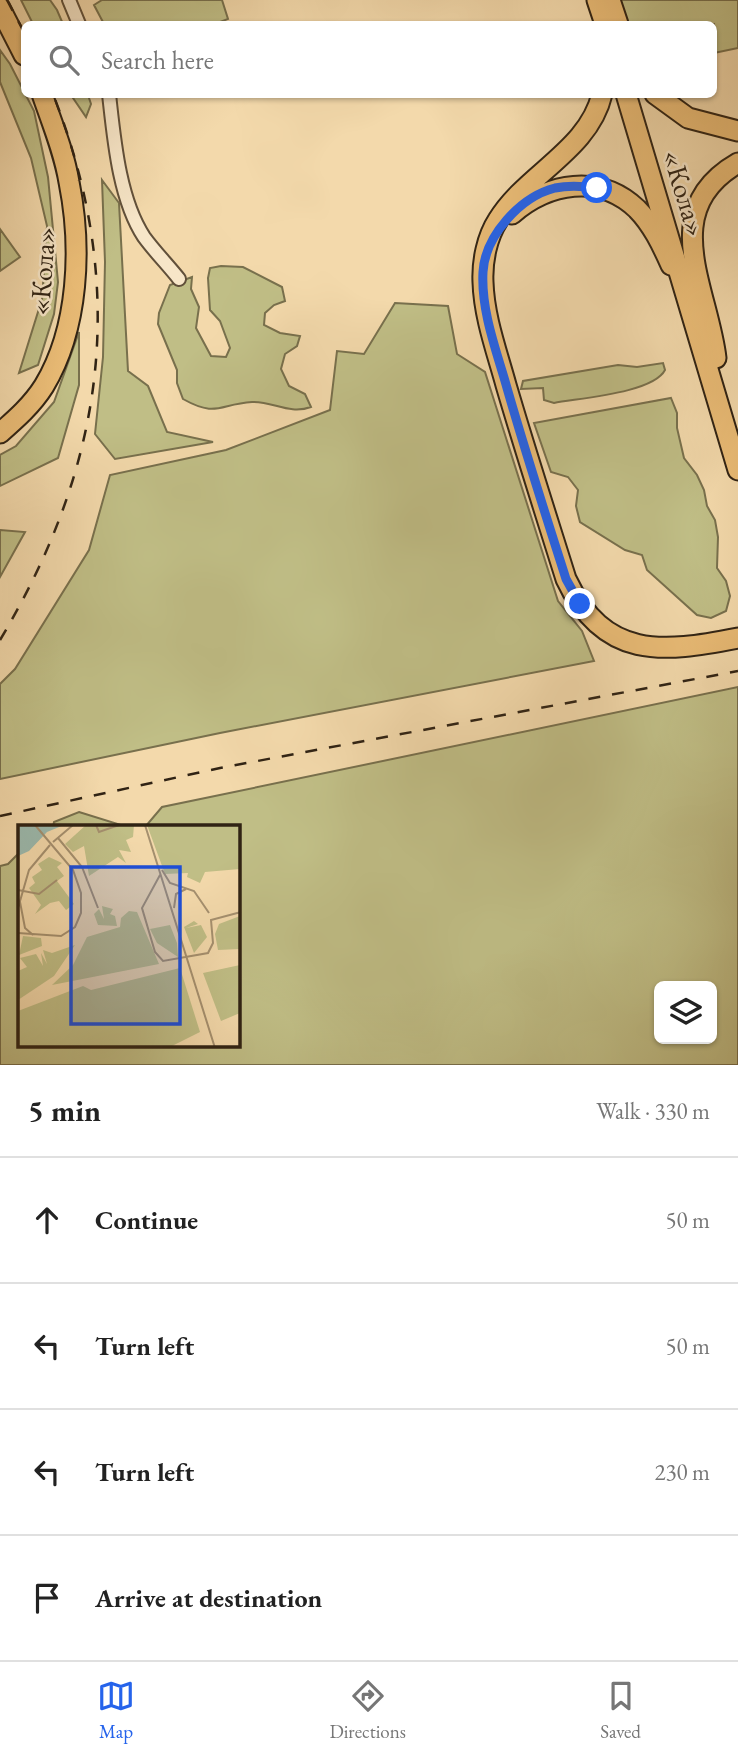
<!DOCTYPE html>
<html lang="en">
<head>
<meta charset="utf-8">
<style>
	body { margin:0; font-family:"EB Garamond",serif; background:#f2f2f2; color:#222 }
	.controls { position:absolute; right:21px; bottom:21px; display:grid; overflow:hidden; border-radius:10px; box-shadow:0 2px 5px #0004 }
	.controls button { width:63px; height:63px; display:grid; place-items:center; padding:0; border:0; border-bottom:2px solid #e0e0e0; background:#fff; color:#222; font:35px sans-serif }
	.stop { position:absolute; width:21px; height:21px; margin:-16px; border:5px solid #2563eb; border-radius:50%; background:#fff }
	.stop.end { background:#2563eb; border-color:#fff; box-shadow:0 2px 7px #0008 }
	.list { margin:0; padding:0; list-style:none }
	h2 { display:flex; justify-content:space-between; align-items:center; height:91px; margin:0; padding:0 28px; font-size:30px }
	h2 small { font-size:23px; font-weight:400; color:#767676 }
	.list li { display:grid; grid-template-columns:46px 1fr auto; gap:21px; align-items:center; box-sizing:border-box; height:126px; padding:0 28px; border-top:2px solid #e0e0e0 }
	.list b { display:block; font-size:26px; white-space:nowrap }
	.list em { font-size:23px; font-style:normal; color:#767676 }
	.icon { flex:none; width:38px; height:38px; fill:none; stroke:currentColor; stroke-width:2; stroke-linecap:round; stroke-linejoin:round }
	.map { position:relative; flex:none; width:738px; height:1065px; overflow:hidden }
	.search { position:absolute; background:#fff; box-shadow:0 2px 5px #0004; left:21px; right:21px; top:21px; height:77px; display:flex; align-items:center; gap:18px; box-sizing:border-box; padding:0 24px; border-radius:10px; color:#767676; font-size:26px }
	.sheet { height:595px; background:#fff }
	nav { display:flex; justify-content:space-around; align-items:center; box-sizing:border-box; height:98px; border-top:2px solid #e0e0e0; background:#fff; font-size:19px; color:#767676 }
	nav a { display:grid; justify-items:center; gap:4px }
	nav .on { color:#2563eb }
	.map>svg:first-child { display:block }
	.green { fill:#c0be86; stroke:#78704d; stroke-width:2; fill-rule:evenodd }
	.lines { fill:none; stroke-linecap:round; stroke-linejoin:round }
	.minor-casing { stroke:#61503a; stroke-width:16 }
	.primary-casing { stroke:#302314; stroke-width:23 }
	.trunk-casing { stroke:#302314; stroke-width:23 }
	.minor { stroke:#f7e6c8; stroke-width:12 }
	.primary { stroke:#eabc76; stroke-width:19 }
	.trunk { stroke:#eabc76; stroke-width:19 }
	.rail { stroke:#302314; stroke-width:2.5; stroke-dasharray:12 12; stroke-linecap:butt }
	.route { stroke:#2563eb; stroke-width:9 }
	.labels { text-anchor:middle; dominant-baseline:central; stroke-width:5; stroke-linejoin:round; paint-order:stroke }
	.street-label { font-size:28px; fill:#302314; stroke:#f7e6c8 }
	.inset-road { fill:none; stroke:#a5906f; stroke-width:2 }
	.view { fill:#1d4ed8; fill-opacity:0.15; stroke:#1d4ed8; stroke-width:3.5 }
	.inset-edge { fill:none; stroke:#302314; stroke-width:3.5 }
</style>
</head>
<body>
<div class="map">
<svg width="738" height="1065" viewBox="0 0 738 1065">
	<rect width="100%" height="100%" fill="#f3d9ab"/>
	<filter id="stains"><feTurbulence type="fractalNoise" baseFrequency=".00286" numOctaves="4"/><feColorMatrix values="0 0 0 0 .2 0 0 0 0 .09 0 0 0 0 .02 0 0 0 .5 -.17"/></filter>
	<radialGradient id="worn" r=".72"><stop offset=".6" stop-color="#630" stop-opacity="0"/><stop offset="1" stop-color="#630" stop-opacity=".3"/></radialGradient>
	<path class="green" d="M21,0H50L57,10L63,24H33Z
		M102,0H222L228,19L215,24H104L94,5Z
		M618,0H738V48L714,53V24H625Z
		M0,50L10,64L34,111L48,177L58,282L54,314L38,365L19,373L42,299L47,226L31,158L0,82Z
		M71,95H88L91,104L86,117Z
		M102,180L119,203L128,371L148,386L167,432L213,442L115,459L95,434L103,357L105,262Z
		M0,229L20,257L0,271Z
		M221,266L243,267L282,287L285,301L274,305L265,313L264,325L280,333L300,336L297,346L285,354L281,369L289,386L305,394L311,407C289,415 273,401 252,402C219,404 217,418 183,399L177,383V370L158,324L159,313L170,285L192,277L191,289L199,307L196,328L211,356L226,357L230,348L220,321L210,310L208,278L210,268Z
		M395,303L448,306L457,354L485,372L558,601L582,631L594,661L220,733L0,779V684L15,669L89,550L110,475L226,450L330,410L337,351L364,354Z
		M79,332V385L58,458L0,486V455L16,446L54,402Z
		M663,363L665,370C653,393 580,398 554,403L544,400L543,388L521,389L523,381L618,365L637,367Z
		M671,398L677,413V428L684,458L697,475L704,490L707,506L715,520L718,537L717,568L726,581L730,596L726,611L711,618L697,615L647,570L642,555L625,550L580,522L576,506L578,490L568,477L551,472L534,423Z
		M0,530L25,532L0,577Z
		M738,687V1065H0V866L8,864L19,853V1046H238V827H145L162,807ZM659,986H712V1039H659Z
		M79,812L121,825L122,827H53L54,822Z"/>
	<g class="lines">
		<defs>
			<path id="minor" d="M69,0L79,24
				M109,94C114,139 119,199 144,237C155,252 168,265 179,279"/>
			<path id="primary" d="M610,0L618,24
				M602,94C589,150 526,174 498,220C487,237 482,261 483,282C484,317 497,352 506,385C525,450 546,515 566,579C604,660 662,653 738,638
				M655,94L688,118L738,131
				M512,214C548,183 599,173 637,209C652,224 662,245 671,265
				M716,358C708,289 656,210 738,163"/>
			<path id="trunk" d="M597,0L605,24
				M0,8L24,55
				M626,94L738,470
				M0,433C16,419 32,405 44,386C79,328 82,247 69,182C64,152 52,123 42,94"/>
		</defs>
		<use href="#minor" class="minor-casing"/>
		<use href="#primary" class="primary-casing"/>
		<use href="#trunk" class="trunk-casing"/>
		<use href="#minor" class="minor"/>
		<use href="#primary" class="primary"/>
		<use href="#trunk" class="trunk"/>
		<path class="rail" d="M7,0L24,32
			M0,640C106,463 129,288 53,94
			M0,816L220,768L738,671"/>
	</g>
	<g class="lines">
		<path class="route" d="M580,604L566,579C545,513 524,448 505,381C495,347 481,309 483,272C485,236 520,197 555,188C569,185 583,186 597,188"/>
	</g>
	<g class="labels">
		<g class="street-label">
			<text transform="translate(685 193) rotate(73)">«Кола»</text>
			<text transform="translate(42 271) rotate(-86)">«Кола»</text>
		</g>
	</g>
	<g transform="translate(18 825)">
		<rect width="222" height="222" fill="#f3d9ab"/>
		<path d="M68,0H116L115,12L108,15L113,27L101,25L108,38L100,32L71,51L66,21L55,27L47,19ZM129,0H222V44L187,47L182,58L169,52L170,48L147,49ZM31,32L44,38L39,42L46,51L39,56L56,79L48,85L41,76L32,78L17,89L23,80L11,63L17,58L14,52L24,45L20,39ZM84,81L95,84L92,89L97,91L99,101L80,100L76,89L81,84L86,94ZM111,86L119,87L141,139L34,160L55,140L69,112L102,102L103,93ZM222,91V124L200,125L197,109L201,99ZM176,96L180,99L168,103L183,100L189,112L176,128L166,102ZM152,100L159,118L160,132L139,118L132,104ZM5,111L23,113L24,121L1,130ZM57,120L36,151L0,175V146L9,142L2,133L18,129L25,141L23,128L29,139L25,125L34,128ZM222,140V188L203,196L185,148ZM162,143L182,207L152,222H0V186L65,161L73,165Z" fill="#c0be86"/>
		<path d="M0,0H46L29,7L11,26L0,31Z" fill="#9cbaae"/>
		<path class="inset-road" d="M78,0L81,7L101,0M127,0L197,223M40,13L64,42L80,83M35,17L55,0M144,45L152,58L176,66L191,88M142,50L124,83L137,127L145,136L190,128L195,118L193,95L223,87M0,65L21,69L39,55M2,77L7,103L15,110M0,83L11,45L32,20M156,83L158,69L168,64M0,108L43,111L57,102L63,88V68L55,45L17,0"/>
		<path class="view" d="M53,42H162V199H53Z"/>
		<rect width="222" height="222" class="inset-edge"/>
	</g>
	<rect width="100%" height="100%" filter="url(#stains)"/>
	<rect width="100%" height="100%" fill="url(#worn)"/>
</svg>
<div class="controls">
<button><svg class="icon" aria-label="layers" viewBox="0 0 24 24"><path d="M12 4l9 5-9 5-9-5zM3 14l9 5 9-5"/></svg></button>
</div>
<div class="stop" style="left:597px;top:188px"></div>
<div class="stop end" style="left:580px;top:604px"></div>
<div class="search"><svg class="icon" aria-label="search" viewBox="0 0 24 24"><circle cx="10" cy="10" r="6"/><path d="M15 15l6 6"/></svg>Search here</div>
</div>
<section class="sheet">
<h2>5 min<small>Walk · 330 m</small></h2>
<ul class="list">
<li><svg class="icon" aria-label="ahead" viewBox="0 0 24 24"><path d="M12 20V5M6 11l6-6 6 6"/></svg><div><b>Continue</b></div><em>50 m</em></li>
<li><svg class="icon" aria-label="left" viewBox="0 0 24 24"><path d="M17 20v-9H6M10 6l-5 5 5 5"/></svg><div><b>Turn left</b></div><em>50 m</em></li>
<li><svg class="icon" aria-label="left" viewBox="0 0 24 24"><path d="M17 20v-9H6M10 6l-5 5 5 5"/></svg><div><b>Turn left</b></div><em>230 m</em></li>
<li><svg class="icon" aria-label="arrive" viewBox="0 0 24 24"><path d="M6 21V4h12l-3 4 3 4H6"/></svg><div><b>Arrive at destination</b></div></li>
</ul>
</section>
<nav>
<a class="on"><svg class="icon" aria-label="map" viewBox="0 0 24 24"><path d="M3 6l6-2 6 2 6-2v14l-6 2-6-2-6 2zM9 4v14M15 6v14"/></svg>Map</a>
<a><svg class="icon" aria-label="directions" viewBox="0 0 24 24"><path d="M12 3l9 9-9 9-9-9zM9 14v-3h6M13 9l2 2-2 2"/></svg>Directions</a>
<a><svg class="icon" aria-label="saved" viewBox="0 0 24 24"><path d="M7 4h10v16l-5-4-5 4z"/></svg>Saved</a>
</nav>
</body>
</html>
